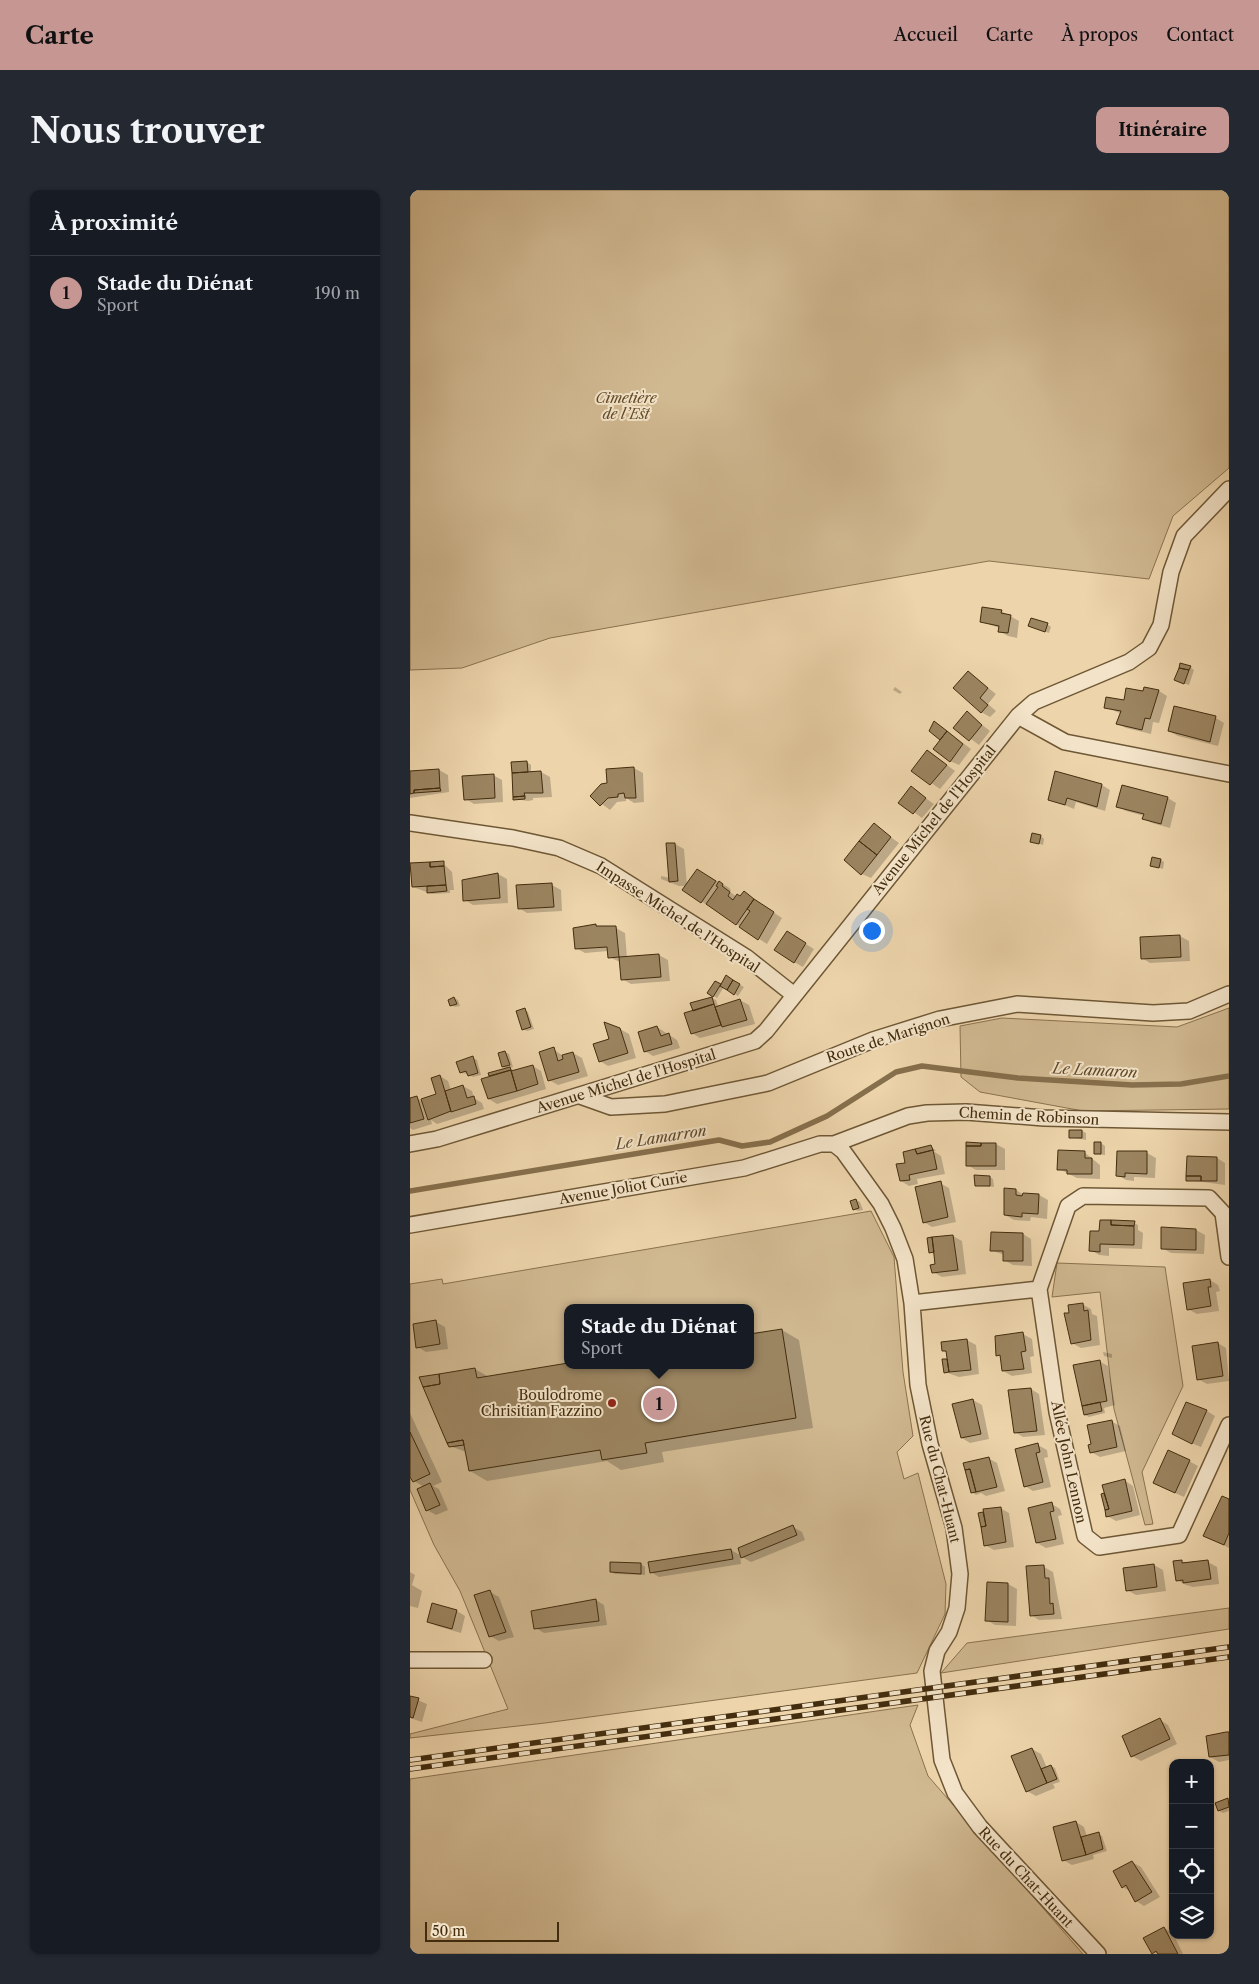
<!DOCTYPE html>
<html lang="fr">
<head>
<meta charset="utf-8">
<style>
	body { margin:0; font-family:"Libre Caslon Text",serif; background:#242831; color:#f1f3f6 }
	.controls { position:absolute; right:15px; bottom:15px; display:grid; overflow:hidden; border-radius:10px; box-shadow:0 1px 4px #0004 }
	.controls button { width:45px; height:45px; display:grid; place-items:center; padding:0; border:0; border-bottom:1px solid #363941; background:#171b24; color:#f1f3f6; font:25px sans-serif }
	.scale { position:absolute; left:15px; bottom:12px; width:134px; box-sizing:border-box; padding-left:5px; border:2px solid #432d0e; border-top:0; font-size:14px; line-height:18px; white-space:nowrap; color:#432d0e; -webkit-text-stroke:4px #f3e3c8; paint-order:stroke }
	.you { position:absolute; left:461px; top:740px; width:18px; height:18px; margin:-12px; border:4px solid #fff; border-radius:50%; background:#1a73e8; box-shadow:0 0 0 8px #1a73e833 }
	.badge { display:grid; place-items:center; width:32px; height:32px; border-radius:50%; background:#c59692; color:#111; font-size:16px; font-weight:700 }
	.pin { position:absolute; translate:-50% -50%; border:2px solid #fff; box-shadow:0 1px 5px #0006 }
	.popup { position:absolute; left:154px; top:1114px; width:190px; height:65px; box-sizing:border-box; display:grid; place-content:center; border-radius:10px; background:#171b24; filter:drop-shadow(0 1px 4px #0005); font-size:16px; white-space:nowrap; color:#9ea1a6 }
	.popup b { font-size:19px; color:#f1f3f6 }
	.popup::after { content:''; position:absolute; left:50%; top:100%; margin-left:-10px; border:10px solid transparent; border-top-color:#171b24 }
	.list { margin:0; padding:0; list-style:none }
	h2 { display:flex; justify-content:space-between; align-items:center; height:65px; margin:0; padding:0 20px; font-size:21px }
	h2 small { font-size:16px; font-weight:400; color:#9ea1a6 }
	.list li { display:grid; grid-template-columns:32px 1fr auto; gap:15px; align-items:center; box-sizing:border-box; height:75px; padding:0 20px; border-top:1px solid #363941 }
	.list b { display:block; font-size:19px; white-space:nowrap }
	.list p { margin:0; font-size:16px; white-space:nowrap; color:#9ea1a6 }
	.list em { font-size:16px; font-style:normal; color:#9ea1a6 }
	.icon { flex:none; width:28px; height:28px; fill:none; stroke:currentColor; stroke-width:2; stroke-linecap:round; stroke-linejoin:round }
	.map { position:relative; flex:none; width:819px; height:1764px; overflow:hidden; border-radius:10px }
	header { display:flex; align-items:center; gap:30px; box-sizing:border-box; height:70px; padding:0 25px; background:#c59692; color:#111 }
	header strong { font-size:24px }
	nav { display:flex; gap:28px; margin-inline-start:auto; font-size:18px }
	.intro { display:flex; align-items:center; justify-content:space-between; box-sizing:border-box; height:120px; padding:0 30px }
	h1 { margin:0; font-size:35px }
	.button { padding:12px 22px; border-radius:10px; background:#c59692; color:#111; font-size:18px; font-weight:700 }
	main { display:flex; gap:30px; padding:0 30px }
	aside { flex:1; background:#171b24; border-radius:10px; box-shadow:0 1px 4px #0004 }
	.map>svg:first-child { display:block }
	.green { fill:#d0b890; stroke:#8a724f; fill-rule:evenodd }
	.shadow { fill:#0003 }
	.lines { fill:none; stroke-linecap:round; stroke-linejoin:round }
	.stream { stroke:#866f4c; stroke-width:5.5 }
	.building { fill:#9b8460; stroke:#432d0e }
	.street-casing { stroke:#6e5735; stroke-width:18 }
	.street { stroke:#f3e3c8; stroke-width:15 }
	.rail-casing { stroke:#432d0e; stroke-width:5.5 }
	.rail { stroke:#f3e3c8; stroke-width:4; stroke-dasharray:11; stroke-linecap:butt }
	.poi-dot { fill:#8f2418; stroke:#f3e3c8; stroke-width:2 }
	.labels { text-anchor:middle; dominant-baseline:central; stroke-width:4; stroke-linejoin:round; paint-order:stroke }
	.park-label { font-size:14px; font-style:italic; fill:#5f4928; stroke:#f3e3c8 }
	.street-label { font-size:14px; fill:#432d0e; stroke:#f3e3c8 }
	.poi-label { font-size:14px; fill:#432d0e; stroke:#f3e3c8; text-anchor:end }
	.water-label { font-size:15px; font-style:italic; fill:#5f4828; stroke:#f3e3c8 }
</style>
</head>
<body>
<header>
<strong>Carte</strong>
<nav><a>Accueil</a><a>Carte</a><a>À propos</a><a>Contact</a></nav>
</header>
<div class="intro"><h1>Nous trouver</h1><a class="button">Itinéraire</a></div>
<main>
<aside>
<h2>À proximité<small></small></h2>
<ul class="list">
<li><span class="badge">1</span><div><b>Stade du Diénat</b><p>Sport</p></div><em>190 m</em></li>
</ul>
</aside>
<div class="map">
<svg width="819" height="1764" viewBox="0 0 819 1764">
	<rect width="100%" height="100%" fill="#edd4ab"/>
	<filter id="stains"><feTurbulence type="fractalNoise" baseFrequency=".004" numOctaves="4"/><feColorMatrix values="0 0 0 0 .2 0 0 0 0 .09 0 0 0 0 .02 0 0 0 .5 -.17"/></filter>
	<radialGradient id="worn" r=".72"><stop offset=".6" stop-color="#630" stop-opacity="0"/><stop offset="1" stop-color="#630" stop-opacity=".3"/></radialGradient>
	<path class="green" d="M0,0H819V278L763,326L739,389L579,371L140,448L52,478L0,480Z
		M819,818V919L673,921L570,902L551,887L550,836L592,828L767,837Z
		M461,1021L484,1067L493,1182L503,1246L487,1262L494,1289L508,1283L536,1394L535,1424L507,1483L135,1533L0,1548V1544L98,1519L50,1401L24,1355L0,1300V1094L32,1089L33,1094ZM158,1118H340V1175H158Z
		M647,1073L755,1077L773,1196L732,1282L743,1334L735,1335L704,1219L690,1102L642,1107Z
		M819,1418V1439L531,1483L557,1453Z
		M508,1515L500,1535L518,1586L673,1764H0V1589Z"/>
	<path class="shadow" d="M591,421L609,431L607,448L598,446L589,441L590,438L571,432Z
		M637,434L641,437L639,443L624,438Z
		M780,477L784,480L779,495L770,492Z
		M558,482L586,504L578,514L586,521L580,527L571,522Z
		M485,497L492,502L490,504L483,500Z
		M735,498L749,501L757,506L749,533L743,532L741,544L716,538L708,534L712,524L695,517L734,503Z
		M557,523L580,541L569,555L545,537Z
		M806,528L814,533L808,556L768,546L759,541Z
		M541,544L561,559L549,575L540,571Z
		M518,561L545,581L530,599L503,580Z
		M117,572L121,575V583L131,582L140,587L142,607L123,608V610L118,611L104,609Z
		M224,578L233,583L234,612L224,613L216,608V611L207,612L200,620L181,606Z
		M29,580L38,585L39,602L0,608V582Z
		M83,585L92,590L93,612L64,614L56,609Z
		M692,595L700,600L695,621L666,612L664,619L640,609Z
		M501,598L524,614L512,628L490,612Z
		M758,608L766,613L760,638L742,633L734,629V626L716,621L708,616Z
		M464,635L489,653L461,688L452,684Z
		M631,646L634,649L633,655L621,651Z
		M265,654L274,659L277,696H269L251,689V686L260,688Z
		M751,670L754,672L753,679L741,675Z
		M33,673L42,682L44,700H40V703L22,704L3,697Z
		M88,684L97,689L98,713L63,715L55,710Z
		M296,685L318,697L321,700L320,702L327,707H331L334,703L372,728L357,754L274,700Z
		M142,695L151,700L152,721L117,723L109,718L107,696Z
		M186,735L190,738H206L215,743L217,768L249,765L258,770L260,791L221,794L212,789L210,772L199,767L198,761L175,763L166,758Z
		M770,746L779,751L780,771L740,773L732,768Z
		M386,748L404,759L393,777L384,772Z
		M316,787L334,797L328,806L314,797L307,808L299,803L305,793L311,796Z
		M44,808L48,810L50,816L45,817L41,815Z
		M302,808L306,810L308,816L330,810L339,815L345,834L290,848L282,843L286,821Z
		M115,820L118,822L124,839L117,841L113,839Z
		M247,837L267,850L270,858L243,866L235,861Z
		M210,839L219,844L226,868L198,876L190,871Z
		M143,859L153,866L163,863L172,868L178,886L148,895L139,890Z
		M95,862L99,864L103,877L100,878L105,881L123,876L131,881L136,899L87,914L79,909L83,887L80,885L97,879L93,877Z
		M63,868L67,870L71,885L63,887L58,884L51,883Z
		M30,886L38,891L41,900L53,896L62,901L64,908L72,913L74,919L27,934L21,930L22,934L3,940L0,938V910L7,908L13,912L27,905Z
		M672,941L676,943V950L660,947Z
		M691,953L695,956V965L685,964Z
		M586,954L595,959V980H566L557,975Z
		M521,956L526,961H523L531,966L535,984L507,989L508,994L499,996L491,991L497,974Z
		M674,962L690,975V989L667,988L649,979Z
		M737,963L746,968L745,988L724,987V991L716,990L708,985Z
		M807,968L815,973V995L778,990Z
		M580,987L583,989L584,997L566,995Z
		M530,993L539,998L546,1032L522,1037L514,1032Z
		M606,1000L614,1005H629L638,1010L637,1029L621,1027L620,1031L604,1030L595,1025Z
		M446,1010L450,1012L453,1020L448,1021L444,1019Z
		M724,1033L728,1035V1040L733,1043L732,1059L699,1058V1066L689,1065L681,1060L691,1042Z
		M786,1040L795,1045L794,1064L761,1063L752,1058Z
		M613,1044L621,1049L622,1076L603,1075L594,1070V1065L581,1060Z
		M543,1046L552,1051L556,1084L532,1087L523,1082L526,1075L524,1064L520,1062Z
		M800,1090L808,1095L810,1101L806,1102L809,1121L787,1124L778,1119Z
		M672,1114L681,1119L682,1124L687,1126L690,1155L671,1158L662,1153L660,1124Z
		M26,1132L35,1137L38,1159L16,1162L8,1157Z
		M372,1140L389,1150L403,1238L252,1262L254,1272L211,1280L197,1271L77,1291L60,1281L56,1262L40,1256L65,1179L79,1187L158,1175H340Z
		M613,1144L622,1149L624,1166L620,1167L622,1183L602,1186L593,1181L590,1166L588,1165Z
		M557,1150L566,1155L569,1184L549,1187L535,1182L533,1170H538V1163L533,1160Z
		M808,1153L816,1158L819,1191L797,1194L788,1189Z
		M693,1162L702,1164V1168L694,1166Z
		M689,1171L698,1176L705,1215L694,1218L695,1223L679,1227L675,1225Z
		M621,1199L629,1204L635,1245L613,1247L605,1242Z
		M563,1210L572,1215L579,1249L560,1253L552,1248Z
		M797,1221L805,1226L791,1257L772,1249Z
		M0,1223L32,1292L23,1296L29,1299L38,1320L26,1325L17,1320L14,1297L4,1291L0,1284Z
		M701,1231L710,1236L716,1261L690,1267L681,1262L683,1255Z
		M628,1255L637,1260L638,1267L634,1268L641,1297L623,1301L615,1296Z
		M578,1268L587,1273L595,1301L576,1306L571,1303L566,1305L562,1302Z
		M779,1271L788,1276L774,1307L754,1298Z
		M714,1290L723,1296L730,1325L706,1331L697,1326L694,1304L696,1305Z
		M819,1310V1358L795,1346Z
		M642,1314L650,1319L652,1325L648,1326L654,1354L636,1358L627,1353Z
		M590,1318L599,1323L604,1357L584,1360L575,1355L570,1324Z
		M383,1337L392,1342L395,1350L341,1372L332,1367Z
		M321,1360L330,1365L331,1374L249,1387L241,1382Z
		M764,1372H798L807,1377L809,1394L783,1397L776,1395L767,1390Z
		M231,1374L235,1377V1385L205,1384L201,1382Z
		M744,1375L753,1380L756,1401L726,1405L717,1400Z
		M634,1377L643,1382L652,1429L629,1430L621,1425Z
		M0,1382L5,1385L2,1395L12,1401L8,1418L0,1416Z
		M598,1394L607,1399L606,1436L585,1435L577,1430Z
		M80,1402L89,1407L104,1447L89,1451L80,1446Z
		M186,1410L194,1415L197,1435L134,1443L126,1438Z
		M23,1415L47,1421L55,1426L51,1443L27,1436L18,1432Z
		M0,1507L17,1514L12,1532L0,1528Z
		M750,1530L758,1535L767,1554L731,1571L722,1566Z
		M819,1543V1570L809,1572L800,1567Z
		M622,1559L631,1564L637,1578L641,1576L645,1578L650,1592L643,1594L645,1598L626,1606L617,1601Z
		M818,1609L819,1621L813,1623L809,1621L807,1614Z
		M666,1632L674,1637L677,1647L688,1644L692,1646L697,1661L683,1665L684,1669L662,1675L653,1670Z
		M722,1672L731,1677L750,1707L734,1716L726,1711L721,1702L713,1697Z
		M754,1738L763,1743L773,1764L743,1763Z"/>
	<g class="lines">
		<path class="stream" d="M0,1001L309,950L332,956L360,952L417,926L486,882L512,876L608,888L722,895L771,894L819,886"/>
	</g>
	<path class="building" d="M572,417L592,420L591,423L601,425L598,443L588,442L589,436L570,432Z
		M621,428L638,433L635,442L618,436Z
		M770,473L781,476L779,480L769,478Z
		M769,478L779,480L774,494L764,490Z
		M558,481L578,498L570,508L578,515L571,523L543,498Z
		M734,497L749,500L740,529L735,528L732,540L706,534L711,521L694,518L696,507L714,510L716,498L733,501Z
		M764,516L806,526L800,552L758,541Z
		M557,521L572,535L559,551L543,538Z
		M524,531L537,541L530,550L519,541Z
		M537,541L553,554L540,572L523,559Z
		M517,560L537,575L520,595L501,581Z
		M117,571L118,582L102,583L101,572Z
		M224,577L226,608H215L214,603L208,604V607L198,608L190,616L180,606L191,594L197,593L196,579Z
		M29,579L30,598L4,600V603L0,604V581Z
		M131,581L133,603H114L115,606L103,607L102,583Z
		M645,581L692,594L687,617L657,608L655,615L638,610Z
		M84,584L85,608L54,610L52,586Z
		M712,595L758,607L751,634L732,629L734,624L706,617Z
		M501,596L516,608L503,624L488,613Z
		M30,598L31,601L4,603V600Z
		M115,606V609L103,610V607Z
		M464,633L481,647L467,665L449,651Z
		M622,643L631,645L629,654L620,652Z
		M449,651L467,665L451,685L434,670Z
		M256,653H265L268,691L259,692Z
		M742,667L751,669L749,678L740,676Z
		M34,671V676L20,677V672Z
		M20,672V677L34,676L36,695L2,697L0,673Z
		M287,679L306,691L291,713L272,700Z
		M88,683L90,708L53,711L52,690Z
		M309,691L313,694L312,696L320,702L318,706L323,710L327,704L330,706L334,701L344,709L326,735L296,714L308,697L306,696Z
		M142,693L144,717L108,719L106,695Z
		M36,695L37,701L17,703V696Z
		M344,709L364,722L348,750L329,737L340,721L337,719Z
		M186,734V736H206L209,767L198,768L197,757L165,759L163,738Z
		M377,741L396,753L384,773L364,760Z
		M770,745L771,767L731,769L730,747Z
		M249,764L251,787L211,790L209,767Z
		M316,785L323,790L317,800L310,796Z
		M323,790L330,794L324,805L317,800Z
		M305,791L311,794L303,807L297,803Z
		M44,807L47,814L40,816L38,810Z
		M302,807L304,814L283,821L280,813Z
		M330,809L337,830L312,837L305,817Z
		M304,814L311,835L281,844L274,823Z
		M115,818L121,837L112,840L106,821Z
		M194,832L210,838L218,863L189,872L183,854L199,849Z
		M247,836L251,846L259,843L262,854L234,862L228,842Z
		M144,857L148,871L153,869L152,865L163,862L169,882L138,891L129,862Z
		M95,861L100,875L92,877L88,863Z
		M63,866L68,883L58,886L56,881L50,883L46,872Z
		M123,875L128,894L107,901L101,881Z
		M100,877L101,880L79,886L78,883Z
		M101,880L107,901L78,909L71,889Z
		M30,885L41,921L18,930L11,909L26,904L21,888Z
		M53,895L57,908L64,906L66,914L41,922L35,901Z
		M7,906L14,929L0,933V908Z
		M659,940H672V948H659Z
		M556,952L571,953V956H556Z
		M684,952H691V964H684Z
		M571,953H586V976H556V956H571Z
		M521,955L523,960L507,964L505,959Z
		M505,959L507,964L523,960L527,979L499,985L500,990L490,991L486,974L495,973L493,962Z
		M648,960L675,961V968H682V984H657V980H647Z
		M707,961H737V984L715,983V987L706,986Z
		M777,966L807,967V991H791V986H776Z
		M564,985L580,986V996H565Z
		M776,986H791V991H776Z
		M531,991L538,1027L513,1033L505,997Z
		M594,998L606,999V1005L612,1006L613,1003L629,1004L628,1024L612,1023V1027L594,1025Z
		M446,1009L449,1018L443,1020L440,1011Z
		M690,1030H701V1035L724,1036V1055L690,1054V1062L679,1061L680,1041H689Z
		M701,1030L725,1031L724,1036L701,1035Z
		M751,1037L786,1039V1060L751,1059Z
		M581,1042L613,1043V1071H593V1061H580Z
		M543,1045L548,1080L522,1083L520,1075L525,1074L522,1047Z
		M522,1047L524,1062L519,1063L517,1048Z
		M800,1089L801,1097H798L801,1116L777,1120L773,1093Z
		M673,1113L674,1121L678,1120L681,1150L661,1154L654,1123H659L658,1115Z
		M26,1130L30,1154L6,1158L3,1134Z
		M372,1139L386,1228L235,1253L237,1263L192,1270L190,1260L59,1281L53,1250L37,1253L13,1197L30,1194L29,1184L65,1178L67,1188L158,1173V1175H340V1144Z
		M613,1142L616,1161L611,1162L614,1179L592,1181L590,1165L586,1166L585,1146Z
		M557,1149L561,1180L539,1182L536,1161H532L531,1152Z
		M808,1152L813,1186L787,1190L782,1156Z
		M532,1169H537L539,1182L534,1183Z
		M690,1170L697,1211L672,1216L663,1175Z
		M29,1184L30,1194L13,1197L9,1187Z
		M621,1198L627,1241L604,1243L598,1200Z
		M563,1209L571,1244L551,1248L542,1214Z
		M690,1212L692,1221L674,1225L672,1216Z
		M776,1212L797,1220L782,1254L762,1244Z
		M702,1230L707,1257L680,1263L678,1255L681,1254L677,1235Z
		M0,1242L20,1284L3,1292L0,1287Z
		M53,1250L54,1255L39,1257L37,1253Z
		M628,1253L630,1262L626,1263L633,1292L614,1297L605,1259Z
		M758,1260L780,1270L765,1303L743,1293Z
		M579,1267L587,1297L566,1302L560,1279L555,1280L553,1273Z
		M560,1279L566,1302L561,1303L555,1280Z
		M715,1289L722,1321L696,1327L695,1320L699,1319L692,1295Z
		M20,1293L30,1315L16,1321L7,1299Z
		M694,1303L699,1319L695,1320L691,1304Z
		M812,1306L819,1309V1343L814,1355L793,1346Z
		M642,1312L644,1321L640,1322L646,1349L626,1353L618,1318Z
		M591,1317L596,1352L574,1356L571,1337L576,1336L573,1319Z
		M573,1322L576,1336L571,1337L568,1323Z
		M383,1335L387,1345L331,1368L328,1358Z
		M321,1359L323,1369L240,1383L238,1372Z
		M772,1370V1373L798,1370L801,1389L773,1393V1390L766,1391L763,1371Z
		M200,1372L231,1373V1384L200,1382Z
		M744,1374L747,1397L716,1401L713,1378Z
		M634,1375L635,1388H639L640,1414L643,1413L644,1424L620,1426L616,1376Z
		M577,1392L598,1393V1432L575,1431Z
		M80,1400L96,1442L79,1447L64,1405Z
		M186,1409L189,1431L124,1439L121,1421Z
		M22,1413L47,1420L42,1439L17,1432Z
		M0,1506L9,1508L3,1528L0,1527Z
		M750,1528L760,1549L721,1567L712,1546Z
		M816,1542H819V1565L799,1567L796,1546Z
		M622,1558L637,1593L616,1602L601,1566Z
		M641,1575L647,1589L637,1593L631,1579Z
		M818,1608L819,1617L808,1621L805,1613Z
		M666,1631L676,1665L652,1671L643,1637Z
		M689,1642L693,1659L676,1665L671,1647Z
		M722,1671L742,1702L725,1712L716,1695L712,1698L703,1681Z
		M754,1737L768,1764H748L746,1761L742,1764L733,1748Z"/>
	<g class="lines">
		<defs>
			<path id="street" d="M608,526L655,552L819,584
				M0,633L103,648L149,658L191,676L336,767L384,805
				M170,906L201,917L255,914L358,893L463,850L530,829L607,814L743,823L779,821L819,804
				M0,954L27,949L345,851L356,841L608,526L624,512L719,472L739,458L751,435L761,382L774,346L819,299
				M424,954L433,961L471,1014L483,1038L495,1069L502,1113L508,1195L520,1254L544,1338L550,1384L547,1418L539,1442L527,1461L522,1481L532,1570L545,1603L570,1637L688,1764
				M0,1035L334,978L410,954H424L498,926L517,923L556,922L634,928L819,932
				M819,1067L813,1023L799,1008L673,1006L658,1016L629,1099L647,1222L675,1346L689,1357L769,1345L819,1235
				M502,1113L629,1099
				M0,1470H74"/>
		</defs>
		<use href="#street" class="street-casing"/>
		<use href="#street" class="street"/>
		<defs>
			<path id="rail" d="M0,1570L819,1457
				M0,1579L819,1467"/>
		</defs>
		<use href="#rail" class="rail-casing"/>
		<use href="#rail" class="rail"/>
	</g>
	<circle class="poi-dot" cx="202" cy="1213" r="5"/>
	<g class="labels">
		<g class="park-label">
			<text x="216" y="208">Cimetière<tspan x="216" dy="16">de l’Est</tspan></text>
		</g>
		<g class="street-label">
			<text transform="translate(524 630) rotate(-51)">Avenue Michel de l'Hospital</text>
			<text transform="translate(268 727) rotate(33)">Impasse Michel de l'Hospital</text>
			<text transform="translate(478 848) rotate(-18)">Route de Marignon</text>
			<text transform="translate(216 891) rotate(-17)">Avenue Michel de l'Hospital</text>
			<text transform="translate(619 926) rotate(3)">Chemin de Robinson</text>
			<text transform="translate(213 998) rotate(-10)">Avenue Joliot Curie</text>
			<text transform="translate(659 1272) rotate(78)">Allée John Lennon</text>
			<text transform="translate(530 1289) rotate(76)">Rue du Chat-Huant</text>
			<text transform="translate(616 1687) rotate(47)">Rue du Chat-Huant</text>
		</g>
		<g class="poi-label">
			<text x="192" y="1205">Boulodrome<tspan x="192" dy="16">Chrisitian Fazzino</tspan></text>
		</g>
		<g class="water-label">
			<text transform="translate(685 880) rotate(3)">Le Lamaron</text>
			<text transform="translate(251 947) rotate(-9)">Le Lamarron</text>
		</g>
	</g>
	<rect width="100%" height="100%" filter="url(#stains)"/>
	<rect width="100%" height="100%" fill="url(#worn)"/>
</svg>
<div class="controls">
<button>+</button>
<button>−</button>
<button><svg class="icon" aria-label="locate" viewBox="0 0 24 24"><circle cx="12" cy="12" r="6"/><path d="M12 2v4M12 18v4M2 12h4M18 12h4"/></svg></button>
<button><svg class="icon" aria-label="layers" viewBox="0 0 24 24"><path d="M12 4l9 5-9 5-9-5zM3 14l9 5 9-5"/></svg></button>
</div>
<div class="scale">50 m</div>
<div class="you"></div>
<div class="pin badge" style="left:249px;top:1214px">1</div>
<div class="popup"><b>Stade du Diénat</b>Sport</div>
</div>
</main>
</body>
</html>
